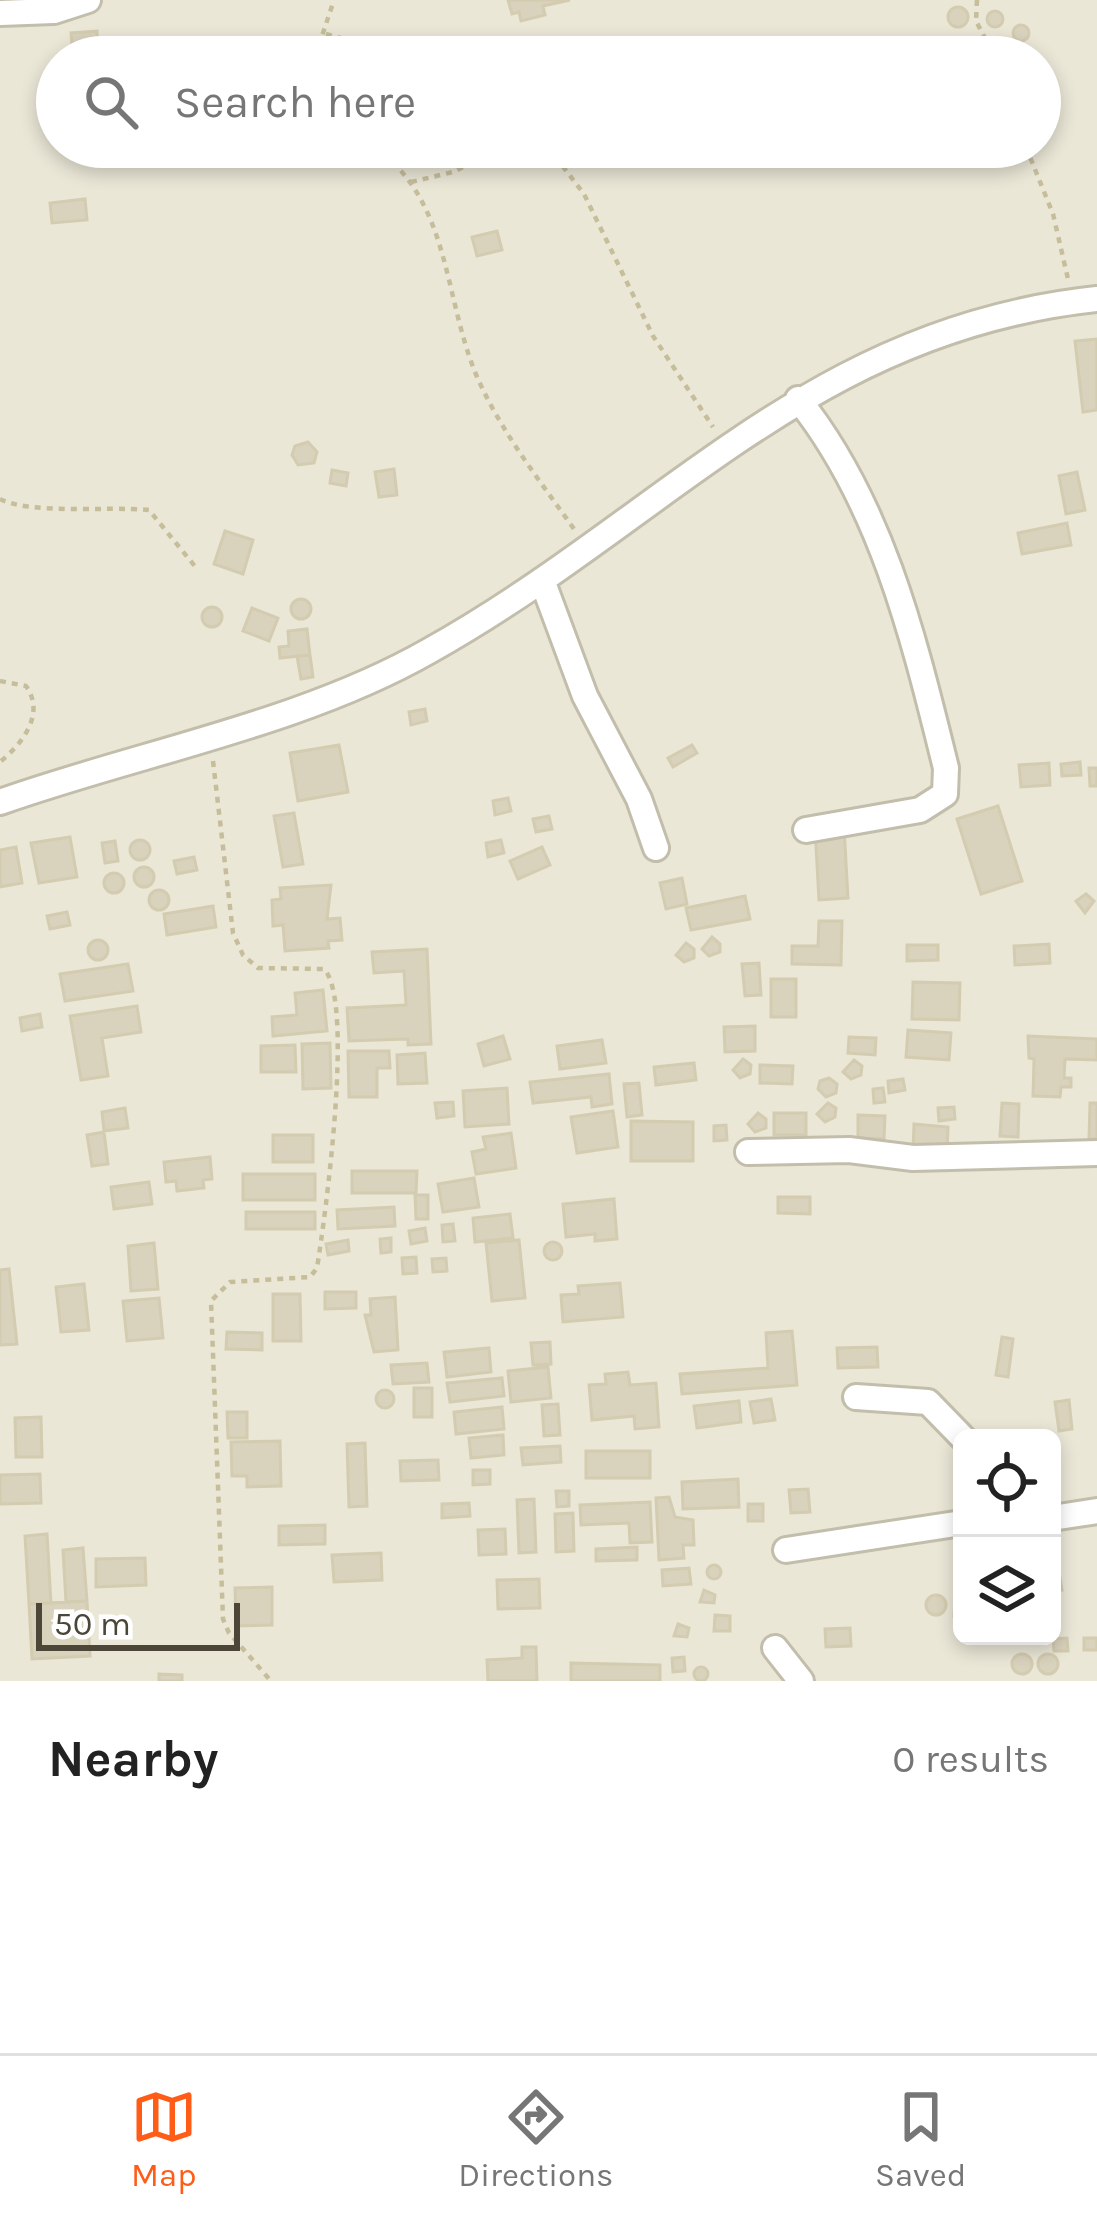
<!DOCTYPE html>
<html lang="en">
<head>
<meta charset="utf-8">
<style>
	body { margin:0; font-family:Karla,sans-serif; background:#f6f6f6; color:#222 }
	.controls { position:absolute; right:36px; bottom:36px; display:grid; overflow:hidden; border-radius:18px; box-shadow:0 6px 18px #0003 }
	.controls button { width:108px; height:108px; display:grid; place-items:center; padding:0; border:0; border-bottom:3px solid #e0e0e0; background:#fff; color:#222; font:60px sans-serif }
	.scale { position:absolute; left:36px; bottom:30px; width:204px; box-sizing:border-box; padding-left:12px; border:6px solid #4b4637; border-top:0; font-size:33px; line-height:42px; white-space:nowrap; color:#4b4637; -webkit-text-stroke:9px #fff; paint-order:stroke }
	.list { margin:0; padding:0; list-style:none }
	h2 { display:flex; justify-content:space-between; align-items:center; height:156px; margin:0; padding:0 48px; font-size:51px }
	h2 small { font-size:39px; font-weight:400; color:#767676 }
	.icon { flex:none; width:66px; height:66px; fill:none; stroke:currentColor; stroke-width:2; stroke-linecap:round; stroke-linejoin:round }
	.map { position:relative; flex:none; width:1097px; height:1681px; overflow:hidden }
	.search { position:absolute; background:#fff; box-shadow:0 6px 18px #0003; left:36px; right:36px; top:36px; height:132px; display:flex; align-items:center; gap:30px; box-sizing:border-box; padding:0 42px; border-radius:66px; color:#767676; font-size:45px }
	.sheet { height:372px; background:#fff }
	nav { display:flex; justify-content:space-around; align-items:center; box-sizing:border-box; height:168px; border-top:3px solid #e0e0e0; background:#fff; font-size:33px; color:#767676 }
	nav a { display:grid; justify-items:center; gap:6px }
	nav .on { color:#ff5d17 }
	.map>svg:first-child { display:block }
	.residential { fill:#eae7d7; fill-rule:evenodd }
	.building { fill:#d9d2bd; stroke:#d4ccb0; stroke-width:3 }
	.lines { fill:none; stroke-linecap:round; stroke-linejoin:round }
	.minor-casing { stroke:#c3beab; stroke-width:30 }
	.path { stroke:#c6bd9b; stroke-width:4.5; stroke-dasharray:6 6; stroke-linecap:butt }
	.minor { stroke:#fff; stroke-width:24 }
</style>
</head>
<body>
<div class="map">
<svg width="1097" height="1681" viewBox="0 0 1097 1681">
	<rect width="100%" height="100%" fill="#f6f4e9"/>
	<path class="residential" d="M0,0H1097V1681H0ZM57,57H1040V147H57ZM962,1438H1052V1636H962Z"/>
	<path class="building" d="M508,0H570L543,6L545,15L521,21L519,12L512,14Z
		M948 17a10 10 0 1 1 20 0a10 10 0 1 1-20 0Z
		M987 19a8 8 0 1 1 16 0a8 8 0 1 1-16 0Z
		M1013 33a8 8 0 1 1 16 0a8 8 0 1 1-16 0Z
		M97,31L98,57H73L71,33Z
		M287,42L288,57H256L255,43Z
		M85,199L87,220L52,223L50,203Z
		M497,231L502,250L477,256L472,237Z
		M1097,339V410L1083,412L1075,341Z
		M308,442L317,452L314,463L298,465L292,455L295,446Z
		M394,469L397,495L379,497L375,472Z
		M332,470L348,473L346,486L330,483Z
		M1077,472L1085,510L1066,514L1059,476Z
		M1067,523L1071,545L1022,554L1018,533Z
		M225,531L253,540L243,574L214,564Z
		M291 609a10 10 0 1 1 20 0a10 10 0 1 1-20 0Z
		M202 617a10 10 0 1 1 20 0a10 10 0 1 1-20 0Z
		M252,608L278,618L269,641L243,631Z
		M307,629L310,655L280,658L279,647L289,646L288,631Z
		M310,655L313,677L301,679L297,656Z
		M425,709L427,721L411,725L409,712Z
		M339,745L348,792L298,801L290,753Z
		M692,745L697,753L673,767L668,758Z
		M1080,762L1081,775L1062,776L1061,764Z
		M1049,763L1050,785L1021,787L1019,765Z
		M1089,768H1097V786H1090Z
		M508,798L511,811L495,815L493,801Z
		M998,806L1022,881L981,894L957,819Z
		M294,813L303,864L283,867L274,816Z
		M549,816L552,829L536,832L533,819Z
		M844,827L848,898L819,900L815,829Z
		M70,837L77,877L39,883L31,843Z
		M130 850a10 10 0 1 1 20 0a10 10 0 1 1-20 0Z
		M501,840L504,853L488,857L486,843Z
		M115,841L118,861L105,863L102,843Z
		M16,847L22,883L0,887V850Z
		M542,847L550,865L518,879L510,861Z
		M194,857L197,870L177,874L174,861Z
		M134 877a10 10 0 1 1 20 0a10 10 0 1 1-20 0Z
		M104 883a10 10 0 1 1 20 0a10 10 0 1 1-20 0Z
		M682,878L687,904L666,909L660,883Z
		M331,885L327,919L340,918L342,940L328,941L329,948L285,951L283,925L273,926L272,900L281,899L280,888Z
		M149 900a10 10 0 1 1 20 0a10 10 0 1 1-20 0Z
		M1086,894L1094,901L1085,913L1076,901Z
		M745,896L750,919L691,930L686,908Z
		M213,906L216,927L167,935L164,914Z
		M67,912L70,925L50,929L47,916Z
		M819,921H842L841,965L792,964V946H818Z
		M712,937L720,944V952L709,956L702,949Z
		M88 950a10 10 0 1 1 20 0a10 10 0 1 1-20 0Z
		M686,943L694,949V958L684,962L676,955Z
		M1049,944L1050,963L1015,965L1014,946Z
		M907,945H938V960L907,961Z
		M427,949L431,1044L408,1045V1039L349,1041L347,1008L406,1005L404,971L374,973L372,952Z
		M759,963L761,995L745,996L742,964Z
		M128,964L133,991L65,1001L60,974Z
		M771,979H796V1017H771Z
		M913,982L960,983L959,1020L912,1019Z
		M323,990L327,1031L273,1036L272,1017L297,1015L295,993Z
		M137,1006L141,1032L102,1038L108,1076L81,1080L70,1016Z
		M40,1014L42,1027L22,1031L20,1018Z
		M755,1026V1051L725,1052L724,1027Z
		M908,1030L951,1033L949,1060L906,1057Z
		M503,1036L510,1059L484,1066L478,1044Z
		M1028,1036L1097,1039V1060L1065,1059L1064,1078H1071V1087H1061L1060,1097L1033,1096L1034,1059L1029,1058Z
		M849,1037L876,1038L875,1055L848,1053Z
		M602,1040L606,1063L560,1069L557,1046Z
		M330,1043L331,1088L303,1089L302,1044Z
		M295,1045L296,1072H261V1046Z
		M348,1051H389L390,1068H377V1097H349Z
		M425,1053L427,1083L398,1084L397,1055Z
		M743,1059L751,1065L750,1074L740,1078L733,1070Z
		M854,1060L862,1066L861,1075L851,1079L843,1072Z
		M694,1063L696,1080L656,1085L654,1067Z
		M760,1065L793,1066L792,1084L760,1083Z
		M609,1074L612,1104L592,1107L591,1097L533,1103L530,1082Z
		M829,1078L837,1084L836,1093L826,1097L818,1089L820,1081Z
		M903,1079L905,1090L889,1093L888,1081Z
		M639,1083L642,1115L627,1117L624,1084Z
		M507,1088L509,1124L465,1127L463,1091Z
		M883,1088L885,1102L874,1103L873,1089Z
		M453,1102L454,1116L437,1118L435,1103Z
		M828,1103L836,1108L835,1117L825,1122L817,1114Z
		M1002,1103L1019,1104L1018,1137L1000,1136Z
		M1090,1103H1097V1139H1089Z
		M954,1107L955,1119L939,1121L938,1108Z
		M125,1108L128,1128L104,1131L102,1112Z
		M613,1111L618,1147L577,1153L571,1117Z
		M758,1113L766,1119V1128L755,1132L748,1124Z
		M774,1113H806V1135H774Z
		M858,1115L885,1116L884,1139L858,1138Z
		M631,1121L693,1122V1161H631Z
		M914,1124L948,1127L947,1153L913,1151Z
		M726,1125L727,1140L714,1141V1126Z
		M104,1132L108,1164L92,1166L87,1135Z
		M511,1133L516,1168L476,1174L472,1152L486,1149L483,1137Z
		M273,1135H313V1162H273Z
		M210,1157L212,1179L203,1180L204,1188L177,1191L176,1181L166,1182L164,1162Z
		M352,1171H417L416,1193H352Z
		M243,1174H315V1200H243Z
		M474,1178L479,1207L443,1212L438,1184Z
		M149,1182L152,1204L114,1209L111,1187Z
		M415,1195H428V1219H416Z
		M778,1197H810V1214L778,1213Z
		M614,1199L617,1239L595,1241V1234L566,1237L563,1204Z
		M394,1207L395,1226L338,1229L337,1210Z
		M246,1212H315V1229H246Z
		M510,1214L513,1238L475,1242L473,1218Z
		M453,1224L455,1241L443,1242L442,1225Z
		M425,1228L427,1241L411,1244L409,1231Z
		M391,1238V1252L381,1253L380,1239Z
		M348,1240L349,1251L328,1255L326,1244Z
		M519,1240L525,1298L492,1301L486,1243Z
		M544 1251a9 9 0 1 1 18 0a9 9 0 1 1-18 0Z
		M154,1243L158,1289L131,1291L128,1246Z
		M416,1257L417,1273L403,1274L402,1258Z
		M446,1258L447,1271L433,1272L432,1259Z
		M9,1269L17,1344L0,1345V1270Z
		M620,1283L623,1317L563,1322L561,1295L579,1294L578,1286Z
		M84,1284L89,1330L61,1332L56,1287Z
		M325,1292H356V1308L325,1309Z
		M273,1294H300L301,1341H273Z
		M395,1297L398,1350L374,1352L365,1315H371L370,1299Z
		M159,1298L163,1338L127,1341L123,1301Z
		M792,1331L797,1385L682,1394L680,1374L768,1368L766,1333Z
		M227,1332L262,1333V1350L226,1349Z
		M1002,1337L1013,1339L1008,1377L996,1375Z
		M550,1342L551,1364L533,1365L531,1343Z
		M877,1347L878,1367L838,1368L837,1348Z
		M489,1348L491,1372L447,1377L444,1352Z
		M427,1363L429,1382L393,1384L391,1365Z
		M548,1367L551,1398L511,1402L508,1371Z
		M628,1372L630,1385L656,1383L659,1427L635,1429L634,1416L592,1420L589,1385L606,1384L605,1374Z
		M502,1378L504,1396L450,1402L447,1383Z
		M414,1388H432V1417H414Z
		M376 1399a9 9 0 1 1 18 0a9 9 0 1 1-18 0Z
		M771,1399L775,1420L754,1423L750,1402Z
		M1069,1400L1072,1429L1059,1431L1055,1402Z
		M739,1401L741,1422L697,1428L694,1406Z
		M558,1404L560,1435L544,1436L542,1405Z
		M502,1407L504,1429L456,1434L454,1412Z
		M227,1412H247V1438H228Z
		M41,1417L42,1457H16L15,1418Z
		M503,1435L504,1455L471,1458L469,1438Z
		M280,1441L281,1486L247,1487V1476H232L231,1442Z
		M365,1443L367,1506L349,1507L347,1444Z
		M560,1446L561,1462L523,1465L521,1448Z
		M586,1451H650V1478H586Z
		M438,1460L439,1480L401,1481L400,1461Z
		M473,1470H490V1484L473,1485Z
		M40,1474L41,1503L0,1504V1475Z
		M738,1479L739,1507L683,1509L682,1482Z
		M808,1489L810,1512L791,1513L789,1490Z
		M556,1491H569V1506L557,1507Z
		M669,1497L675,1517L693,1520L694,1545H683L684,1558L659,1560L656,1498Z
		M534,1499L536,1552L519,1553L517,1500Z
		M650,1502L652,1542L630,1543L629,1523L581,1525L580,1505Z
		M469,1503L470,1516L442,1518V1504Z
		M748,1504H763V1521H748Z
		M573,1513L574,1551L556,1552L555,1514Z
		M325,1525V1544L279,1545V1526Z
		M505,1529L506,1554L479,1555L478,1530Z
		M47,1534L51,1603L29,1604L25,1536Z
		M637,1547V1560L596,1561V1549Z
		M83,1548L87,1601L66,1602L63,1550Z
		M381,1553L382,1580L334,1582L332,1555Z
		M145,1558L146,1585L96,1587V1559Z
		M707 1572a7 7 0 1 1 14 0a7 7 0 1 1-14 0Z
		M689,1568L691,1584L663,1586L662,1570Z
		M1059,1572L1062,1590L1052,1592V1573Z
		M539,1579L540,1608L498,1609L497,1580Z
		M272,1587V1625L236,1626L235,1588Z
		M704,1590L715,1595L714,1603L700,1602Z
		M955,1595H962V1616H954Z
		M926 1605a10 10 0 1 1 20 0a10 10 0 1 1-20 0Z
		M87,1601L90,1656L32,1659L29,1604Z
		M715,1615L730,1616V1631H714Z
		M678,1624L689,1628L687,1637L674,1636Z
		M850,1628L851,1646L826,1647L825,1629Z
		M1067,1638L1068,1651H1054L1053,1639Z
		M1084,1638H1097V1650H1084Z
		M522,1647H536L537,1681H488L487,1660L522,1658Z
		M1038 1664a10 10 0 1 1 20 0a10 10 0 1 1-20 0Z
		M1012 1664a10 10 0 1 1 20 0a10 10 0 1 1-20 0Z
		M684,1657L685,1671L673,1672L672,1658Z
		M571,1663L660,1665V1681H571Z
		M694 1674a7 7 0 1 1 14 0a7 7 0 1 1-14 0Z
		M159,1674L182,1675V1681H159Z"/>
	<g class="lines">
		<defs>
			<path id="minor" d="M0,13L54,11L88,0
				M798,399C882,504 914,639 946,768L945,794L920,810L806,830
				M542,580L585,696L639,799L656,848
				M0,802C138,753 301,724 429,651C665,519 810,329 1097,299
				M748,1152L849,1150L913,1158L1097,1153
				M856,1397L928,1402L963,1438
				M1052,1518L1097,1511
				M786,1550L962,1523
				M775,1648L801,1681"/>
		</defs>
		<use href="#minor" class="minor-casing"/>
		<path class="path" d="M977,0L976,21L995,57
			M326,34L410,57
			M315,57L334,0
			M374,147C452,201 443,300 478,379C502,433 540,481 574,529
			M548,147L584,194L653,336L713,427
			M1026,147L1053,214L1068,279
			M411,182L453,172L505,147
			M0,499C32,515 107,506 149,510L198,570
			M0,681L26,686C46,714 22,744 0,762
			M213,761L233,933L243,955L258,968L324,969C355,1001 325,1218 317,1268L310,1277L230,1282L211,1301L223,1619L229,1633L271,1681"/>
		<use href="#minor" class="minor"/>
	</g>
</svg>
<div class="controls">
<button><svg class="icon" aria-label="locate" viewBox="0 0 24 24"><circle cx="12" cy="12" r="6"/><path d="M12 2v4M12 18v4M2 12h4M18 12h4"/></svg></button>
<button><svg class="icon" aria-label="layers" viewBox="0 0 24 24"><path d="M12 4l9 5-9 5-9-5zM3 14l9 5 9-5"/></svg></button>
</div>
<div class="scale">50 m</div>
<div class="search"><svg class="icon" aria-label="search" viewBox="0 0 24 24"><circle cx="10" cy="10" r="6"/><path d="M15 15l6 6"/></svg>Search here</div>
</div>
<section class="sheet">
<h2>Nearby<small>0 results</small></h2>
<ul class="list">
</ul>
</section>
<nav>
<a class="on"><svg class="icon" aria-label="map" viewBox="0 0 24 24"><path d="M3 6l6-2 6 2 6-2v14l-6 2-6-2-6 2zM9 4v14M15 6v14"/></svg>Map</a>
<a><svg class="icon" aria-label="directions" viewBox="0 0 24 24"><path d="M12 3l9 9-9 9-9-9zM9 14v-3h6M13 9l2 2-2 2"/></svg>Directions</a>
<a><svg class="icon" aria-label="saved" viewBox="0 0 24 24"><path d="M7 4h10v16l-5-4-5 4z"/></svg>Saved</a>
</nav>
</body>
</html>
